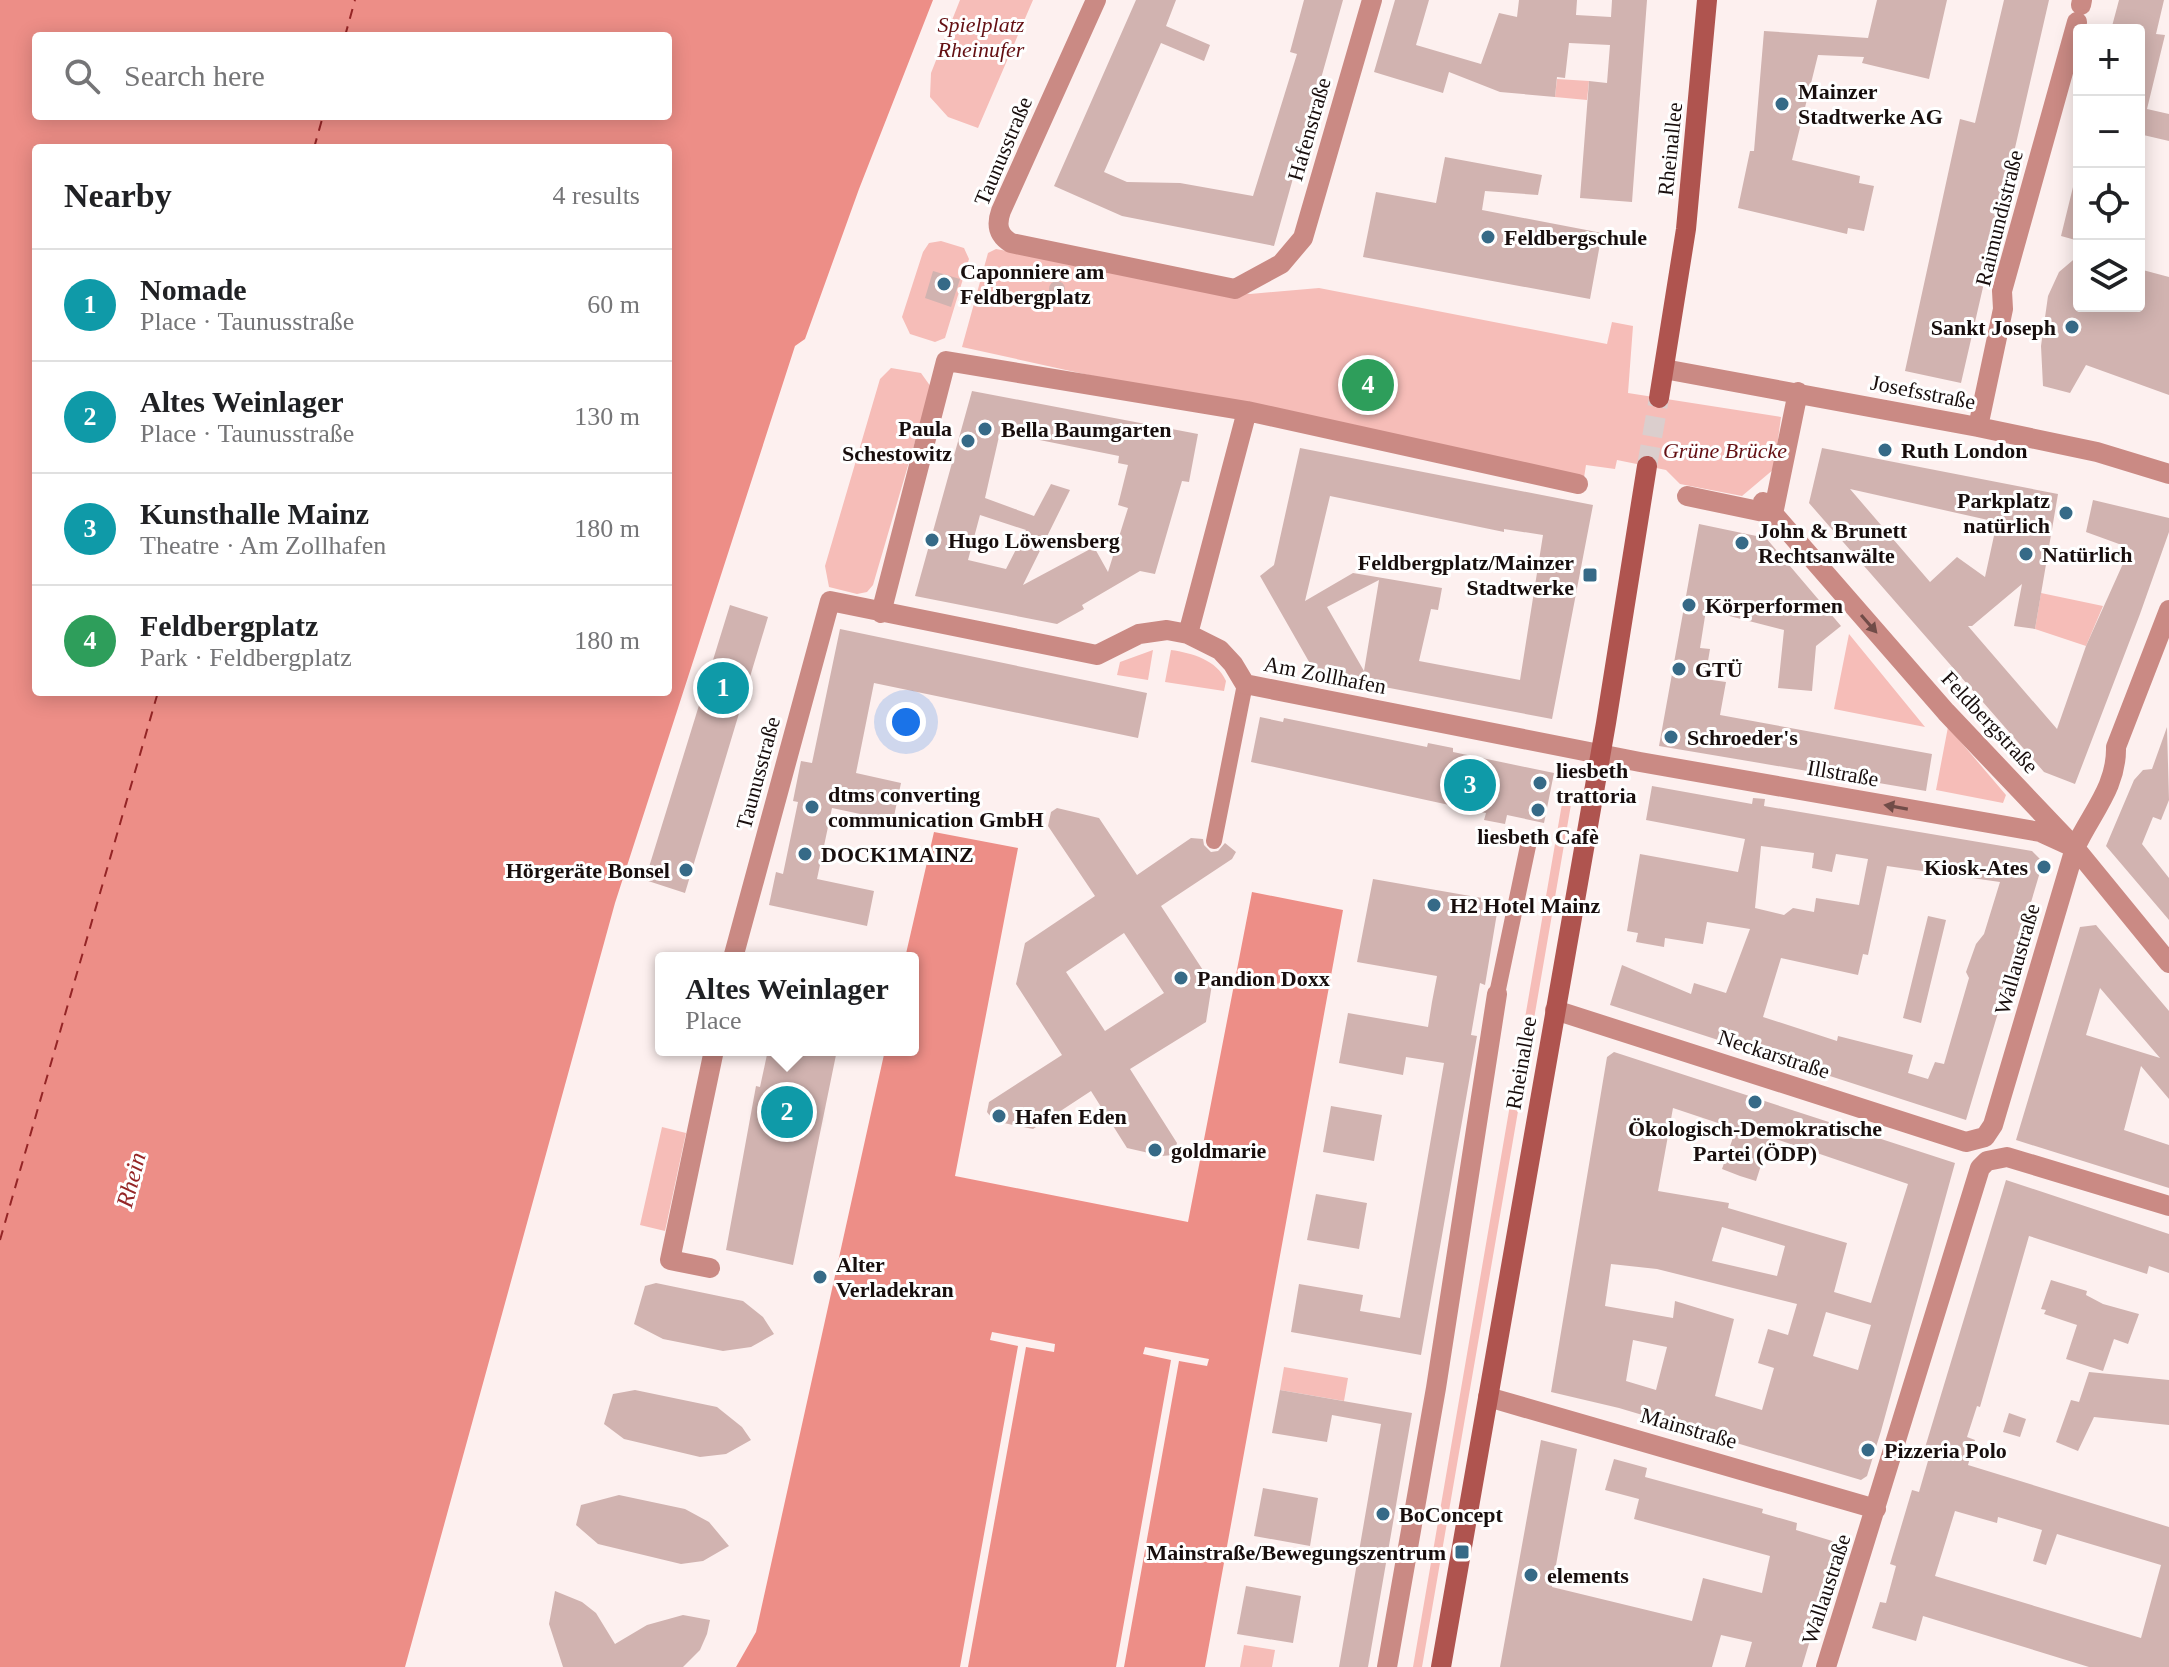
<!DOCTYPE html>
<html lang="en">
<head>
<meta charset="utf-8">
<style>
	body { margin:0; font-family:Georgia,serif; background:#f2f2f2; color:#202124 }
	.controls { position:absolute; right:24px; top:24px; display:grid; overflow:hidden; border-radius:8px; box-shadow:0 4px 20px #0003 }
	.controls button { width:72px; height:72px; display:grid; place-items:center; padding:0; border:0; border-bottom:2px solid #e0e0e0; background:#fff; color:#202124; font:40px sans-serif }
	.you { position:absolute; left:906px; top:722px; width:28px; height:28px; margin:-20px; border:6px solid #fff; border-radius:50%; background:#1a73e8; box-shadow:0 0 0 12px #1a73e833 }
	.badge { display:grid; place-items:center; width:52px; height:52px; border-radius:50%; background:#366a87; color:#fff; font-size:26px; font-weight:700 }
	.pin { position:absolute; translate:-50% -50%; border:4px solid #fff; box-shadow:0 2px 8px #0006 }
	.popup { position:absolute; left:655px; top:952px; width:264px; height:104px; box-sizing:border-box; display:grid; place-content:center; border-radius:8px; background:#fff; filter:drop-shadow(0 2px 6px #0005); font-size:26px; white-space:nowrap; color:#757577 }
	.popup b { font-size:30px; color:#202124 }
	.popup::after { content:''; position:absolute; left:50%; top:100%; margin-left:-16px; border:16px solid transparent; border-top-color:#fff }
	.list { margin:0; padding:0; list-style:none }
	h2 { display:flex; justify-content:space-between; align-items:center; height:104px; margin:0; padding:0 32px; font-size:34px }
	h2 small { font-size:26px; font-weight:400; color:#757577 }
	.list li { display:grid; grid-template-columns:52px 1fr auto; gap:24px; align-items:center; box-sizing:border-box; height:112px; padding:0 32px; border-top:2px solid #e0e0e0 }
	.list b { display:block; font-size:30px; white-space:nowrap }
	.list p { margin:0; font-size:26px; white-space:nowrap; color:#757577 }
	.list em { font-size:26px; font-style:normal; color:#757577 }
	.icon { flex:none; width:44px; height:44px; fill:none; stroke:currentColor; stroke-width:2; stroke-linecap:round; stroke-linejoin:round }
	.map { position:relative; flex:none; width:2169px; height:1667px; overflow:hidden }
	.search { position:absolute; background:#fff; box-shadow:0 4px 20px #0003; left:32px; top:32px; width:640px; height:88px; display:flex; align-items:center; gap:20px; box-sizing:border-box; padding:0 28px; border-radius:8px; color:#757577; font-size:30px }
	.panel { position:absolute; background:#fff; box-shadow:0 4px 20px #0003; left:32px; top:144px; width:640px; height:552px; border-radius:8px }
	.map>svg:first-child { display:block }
	.green { fill:#f6bdb8 }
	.water { fill:#ed8e87; fill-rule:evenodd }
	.pier { fill:#fdf0ef }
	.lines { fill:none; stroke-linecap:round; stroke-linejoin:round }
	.ferry { stroke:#942526; stroke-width:2; stroke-dasharray:10 8; stroke-linecap:butt }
	.building { fill:#d1b3b0; fill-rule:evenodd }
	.secondary-tunnel { stroke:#dbcecd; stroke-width:20; stroke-dasharray:20 10; stroke-linecap:butt }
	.pedestrian { stroke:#ca8a84; stroke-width:16 }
	.minor { stroke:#ca8a84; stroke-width:20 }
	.secondary { stroke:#af544f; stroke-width:20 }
	.oneway { fill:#714c48 }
	.poi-dot { fill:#366a87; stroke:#fff; stroke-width:3 }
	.labels { text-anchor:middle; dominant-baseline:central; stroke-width:6; stroke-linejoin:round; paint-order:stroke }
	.park-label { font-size:22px; font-style:italic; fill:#641013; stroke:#fff }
	.poi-label { font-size:22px; font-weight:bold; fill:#180e0d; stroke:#fff; text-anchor:start }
	.street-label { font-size:22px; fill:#180e0d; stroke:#fff }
	.water-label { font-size:24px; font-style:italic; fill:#942526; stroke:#fff }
</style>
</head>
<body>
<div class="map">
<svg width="2169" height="1667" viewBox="0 0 2169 1667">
	<rect width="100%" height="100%" fill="#fdf0ef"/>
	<path class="green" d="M960,0H1033L978,128L948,117L930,97L931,73Z
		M1557,79L1589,81L1587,100L1555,97Z
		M941,241L964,248L969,259L945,338L935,342L910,334L902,317L923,252L929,243Z
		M996,249L1250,294L1319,288L1607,344L1612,322L1633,326L1628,393L1781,417L1774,469L1742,496L1680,484L1666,470L1617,460L1615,469L1586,465L1583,484L962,347L988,253Z
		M891,368L921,373L931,387L873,585L867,592L857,594L829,587L825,566L880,379Z
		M2041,593L2103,606L2086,646L2035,629Z
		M1849,634L1925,727L1834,709Z
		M1153,650L1148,680L1117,675L1120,662Z
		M1171,650C1192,653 1217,660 1226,681L1224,691L1165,682Z
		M1948,727L2006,795L2003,803L1936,790Z
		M1564,792L1573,793L1422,1667H1413Z
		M662,1127L686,1133L665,1231L640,1225Z
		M1284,1367L1348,1378L1344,1401L1280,1390Z
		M1244,1645L1275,1650L1272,1667H1240Z"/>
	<path class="water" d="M0,0H933L859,189L805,339L795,346L615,903L405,1667H0ZM36,36H668V116H36ZM36,148H668V692H36Z
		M934,832L1018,848L955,1176L1188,1222L1252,892L1343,910L1205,1667H736L756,1632L885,1050H913V958H905Z"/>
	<path class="pier" d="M992,1332L1055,1344L1054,1352L1026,1347L968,1667H960L1018,1346L990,1340Z
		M1145,1347L1209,1359L1207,1366L1179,1361L1124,1667H1116L1171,1360L1143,1354Z"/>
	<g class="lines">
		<path class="ferry" d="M345,36L355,0
			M314,148L323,116
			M0,1240L158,692"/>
	</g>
	<path class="building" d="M1136,0H1176L1166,26L1210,45L1204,61L1161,43L1104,172L1127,182L1180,183L1253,196L1297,54L1290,52L1304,0H1343L1274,246L1122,216L1054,186Z
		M1395,0H1429L1416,45L1481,64L1499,13L1517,17L1519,0H1577L1576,15L1611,17L1612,0H1647L1632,202L1580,198L1589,81L1607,83L1610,45L1569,43L1565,78L1557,77L1555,97L1500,92L1449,72L1443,93L1374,72Z
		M1877,0H1947L1929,79L1862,63L1864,57L1818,55L1792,160L1860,176L1859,183L1874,186L1864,231L1848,228L1847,234L1738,208L1750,151H1754L1764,31L1868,38Z
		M2004,0H2049L1961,383L1905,371L1960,119L1975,123Z
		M2119,0H2164L2156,34L2165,35L2147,109L2169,114V141L2139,134V30H2111Z
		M1445,157L1542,175L1538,195L1485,191L1482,210L1602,233L1590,299L1363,257L1376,192L1436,203Z
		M2073,187L2079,188V241L2061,236Z
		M2079,255V306H2139V269L2169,277V395L2086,365L2070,393L2043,386L2041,346L2048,296L2059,272Z
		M933,271L960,279L951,307L925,298Z
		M1049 289a8 8 0 1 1 16 0a8 8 0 1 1-16 0Z
		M972,391L1198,434L1189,482L1182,481L1155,574L1140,571L1082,605L1084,609L1057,624L915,596ZM1000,432L1119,456L1118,463L1128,465L1118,505L1128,508L1108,572L1094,547L1023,585L1070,490L1051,484L1034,516L985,498ZM980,515L1026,530L1006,569L968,560Z
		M1300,448L1593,505L1552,719L1316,674L1260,576L1274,565ZM1330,496L1504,532V529L1543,535L1520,680L1419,661L1431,609L1438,610L1442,588L1353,573L1305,601ZM1379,580L1364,671L1327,607Z
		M1822,448L2058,494L2035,629L2014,626L2022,584L1972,626H1968L2057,729L2086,646L2130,548L2086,532L2093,500L2169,518V532L2140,614L2075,784L2044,772L1809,503ZM1850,489L1997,522L1985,577L1957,557L1930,582Z
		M1699,524L1766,538L1841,626L1816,646L1812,691L1778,688L1784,630L1706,610L1700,648L1710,649L1705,679L1726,682L1720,715L1932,754L1926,791L1659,746Z
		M730,605L768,617L685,893L645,880Z
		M840,629L1147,693L1138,738L874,683L856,773L901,783L893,821L832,808L817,879L874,891L867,926L769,905L776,872L783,874L798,802L793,801L801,761L812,763Z
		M1260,717L1283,722L1284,718L1427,747L1428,743L1453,748V752L1554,773L1544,823L1507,815L1505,824L1484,820L1486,813L1251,762Z
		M2167,727L2169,800L2161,820L2153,817L2142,844L2169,878V920L2106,846L2134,780L2143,770L2152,769Z
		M1652,786L1752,804L1753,798L1765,799L1764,806L2032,851L2043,862L1966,1120L1610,1005L1622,965L1691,994L1694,983L1726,993L1750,929L1707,922L1703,944L1665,938L1664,947L1636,942L1638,933L1627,931L1640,854L1738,872L1745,839L1646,820ZM1761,846L1814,853L1812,868L1832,872L1836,854L1868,859L1859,905L1816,898L1814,912L1793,908L1784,915L1755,908ZM1887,866L2000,882L1984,934L1976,944L1966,972L1969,978L1944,1064L1935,1062L1928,1079L1908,1073L1913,1055L1838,1036L1837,1041L1763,1017L1781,958L1858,975L1863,954L1868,955Z
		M1057,808L1099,818L1137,875L1191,838L1203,839L1204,845L1211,852L1218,851L1225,843L1236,852L1232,859L1161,906L1212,984L1206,1022L1130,1069L1177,1143L1173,1155L1162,1156L1127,1148L1091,1091L1033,1129L994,1121L987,1112L989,1102L1062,1055L1016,984L1025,943L1095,896L1048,826L1051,812ZM1124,933L1164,993L1105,1031L1066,972Z
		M1373,879L1499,901L1485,985L1480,983L1471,1035L1477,1036L1421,1355L1291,1332L1299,1284L1363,1295L1360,1311L1400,1318L1444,1063L1406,1057L1403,1075L1339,1063L1348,1013L1428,1027L1432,1002L1437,976L1357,962Z
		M1928,916L1946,920L1921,1023L1903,1018Z
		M2096,925L2169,1011V1099L2141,1066L2124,1130L2169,1145V1188L2016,1140L2080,927ZM2100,988L2160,1058L2086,1035Z
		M768,1050H837L793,1265L726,1250L756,1086L760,1087Z
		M1614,1052L1955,1163L1881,1431L1867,1476L1861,1480L1619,1408L1551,1392L1607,1057ZM1673,1108L1736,1129L1722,1169L1740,1176L1756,1181L1770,1137L1908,1184L1871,1303L1834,1292L1847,1243L1728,1208L1729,1203L1658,1191ZM1722,1227L1785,1246L1777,1276L1712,1261ZM1611,1264L1657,1269L1797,1304L1788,1335L1768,1329L1758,1363L1774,1368L1762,1410L1715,1396L1734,1319L1675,1301L1673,1318L1605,1306ZM1826,1312L1871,1325L1858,1370L1813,1356ZM1633,1340L1667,1347L1656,1390L1626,1381Z
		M1331,1106L1382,1115L1374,1161L1323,1152Z
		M2006,1180L2169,1234V1273L2149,1266L2147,1274L2029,1236L1980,1407L1977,1406L1967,1437L1975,1440L1968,1465L2169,1527V1667H2089L1923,1616L1916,1641L1872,1628L1880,1602L1886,1603L1896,1566L1890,1564L1912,1490L1919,1492L1930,1454L1924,1451ZM1955,1511L1997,1523L1998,1517L2042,1530L2033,1561L2046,1565L2057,1534L2161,1565L2141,1638L1935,1576Z
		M1316,1194L1367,1203L1359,1249L1307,1240Z
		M2051,1280L2087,1291L2086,1295L2103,1304L2139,1314L2128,1344L2114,1339L2103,1371L2066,1359L2077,1325L2044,1314L2046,1310L2041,1309Z
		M656,1283L743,1301L763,1317L774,1334L751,1347L723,1351L663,1339L634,1324L645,1286Z
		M2089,1372L2169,1380V1425L2094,1417L2078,1451L2056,1442L2071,1400L2079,1402Z
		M635,1390L717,1407L742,1427L751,1440L726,1454L700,1457L624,1439L604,1424L613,1394Z
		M1280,1390L1412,1413L1368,1667H1339L1381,1424L1332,1415L1327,1442L1272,1433Z
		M2009,1413L2026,1419L2020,1437L2003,1432Z
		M1541,1440L1577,1449L1552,1587L1692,1621L1703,1578L1762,1593L1770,1556L1634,1519L1639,1499L1605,1490L1614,1459L1647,1468L1645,1477L1763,1509L1762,1513L1797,1523L1796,1530L1839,1543L1802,1667H1745L1752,1642L1721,1635L1712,1667H1500Z
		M1263,1488L1318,1498L1310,1546L1254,1536Z
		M619,1495L685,1509L709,1522L729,1546L703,1561L681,1564L598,1544L576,1525L581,1505Z
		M1246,1586L1301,1596L1293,1643L1237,1634Z
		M555,1591L582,1602L596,1613L615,1644L647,1625L683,1615L710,1620L707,1634L700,1650L683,1667H563L549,1624Z"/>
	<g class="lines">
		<path class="secondary-tunnel" d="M1647,466L1659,398"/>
		<path class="pedestrian" d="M1214,841L1245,684
			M1497,994L1528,846"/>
		<path class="minor" d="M1096,0L1001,211C996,225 998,235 1011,243L1235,289L1281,264L1303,238L1372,0
			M2081,5L2082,0
			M1664,369L1978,427L2097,452L2169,474
			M1978,427L2003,309L2002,291L2077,22
			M1687,496L1773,514L1798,392
			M1763,502L1946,712L2075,848L2169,963
			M881,613L946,361L1247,411L1578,484
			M1188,634L1247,411
			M733,958L830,601L1097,655L1139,634L1167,630L1188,634L1220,650L1233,664L1245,684L1640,762L2040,832L2075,848
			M1555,1010L1966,1142L1985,1137L1993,1125L2075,848C2091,813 2117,787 2116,747L2169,610
			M710,1268L670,1260L714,1050
			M1488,1397L1876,1509
			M1387,1667L1436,1388L1497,994
			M1826,1667L1980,1168L1987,1161L2007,1157L2169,1206"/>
		<path class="secondary" d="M1659,398L1686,229L1707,0
			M1441,1667L1606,723L1647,466"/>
	</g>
	<defs><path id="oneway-solid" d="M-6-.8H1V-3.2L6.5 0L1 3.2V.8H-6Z" transform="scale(2)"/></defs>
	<g class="oneway">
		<use href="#oneway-solid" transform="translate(1869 624) rotate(49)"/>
		<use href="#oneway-solid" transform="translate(1896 807) rotate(-170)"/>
	</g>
	<g class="poi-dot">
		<circle cx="1782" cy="104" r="8"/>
		<circle cx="1488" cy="237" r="8"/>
		<circle cx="944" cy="284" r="8"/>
		<circle cx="2072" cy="327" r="8"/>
		<circle cx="985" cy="429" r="8"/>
		<circle cx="968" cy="441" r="8"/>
		<circle cx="1885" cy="450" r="8"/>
		<circle cx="2066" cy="513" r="8"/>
		<circle cx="932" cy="540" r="8"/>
		<circle cx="1742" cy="543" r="8"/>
		<circle cx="2026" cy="554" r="8"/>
		<rect x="1582" y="567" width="16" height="16" rx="4"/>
		<circle cx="1689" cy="605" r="8"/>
		<circle cx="1679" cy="669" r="8"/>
		<circle cx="1671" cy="737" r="8"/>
		<circle cx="1540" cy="783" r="8"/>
		<circle cx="812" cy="807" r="8"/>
		<circle cx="1538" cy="810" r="8"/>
		<circle cx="805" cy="854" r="8"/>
		<circle cx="2044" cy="867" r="8"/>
		<circle cx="686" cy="870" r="8"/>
		<circle cx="1434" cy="905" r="8"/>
		<circle cx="1181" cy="978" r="8"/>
		<circle cx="1755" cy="1102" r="8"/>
		<circle cx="999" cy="1116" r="8"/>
		<circle cx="1155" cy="1150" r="8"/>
		<circle cx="820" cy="1277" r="8"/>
		<circle cx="1868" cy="1450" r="8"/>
		<circle cx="1383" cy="1514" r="8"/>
		<rect x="1454" y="1544" width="16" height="16" rx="4"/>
		<circle cx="1531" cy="1575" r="8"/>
	</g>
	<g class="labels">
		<g class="park-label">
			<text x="981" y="24">Spielplatz<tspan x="981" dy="25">Rheinufer</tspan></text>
			<text x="1725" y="450">Grüne Brücke</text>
		</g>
		<g class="poi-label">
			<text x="1798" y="91">Mainzer<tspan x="1798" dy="25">Stadtwerke AG</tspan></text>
			<text x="1504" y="237">Feldbergschule</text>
			<text x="960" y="271">Caponniere am<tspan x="960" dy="25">Feldbergplatz</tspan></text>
			<text x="2056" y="327" text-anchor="end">Sankt Joseph</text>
			<text x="952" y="428" text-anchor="end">Paula<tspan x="952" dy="25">Schestowitz</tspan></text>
			<text x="1001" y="429">Bella Baumgarten</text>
			<text x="1901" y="450">Ruth London</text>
			<text x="2050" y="500" text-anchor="end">Parkplatz<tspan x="2050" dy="25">natürlich</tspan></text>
			<text x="1758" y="530">John &amp; Brunett<tspan x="1758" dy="25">Rechtsanwälte</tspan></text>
			<text x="948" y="540">Hugo Löwensberg</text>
			<text x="2042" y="554">Natürlich</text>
			<text x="1574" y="562" text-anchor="end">Feldbergplatz/Mainzer<tspan x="1574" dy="25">Stadtwerke</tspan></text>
			<text x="1705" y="605">Körperformen</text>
			<text x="1695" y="669">GTÜ</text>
			<text x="1687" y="737">Schroeder's</text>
			<text x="1556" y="770">liesbeth<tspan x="1556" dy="25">trattoria</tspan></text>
			<text x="828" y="794">dtms converting<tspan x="828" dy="25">communication GmbH</tspan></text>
			<text x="1538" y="836" text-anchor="middle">liesbeth Cafè</text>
			<text x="821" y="854">DOCK1MAINZ</text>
			<text x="2028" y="867" text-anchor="end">Kiosk-Ates</text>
			<text x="670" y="870" text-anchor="end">Hörgeräte Bonsel</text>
			<text x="1450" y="905">H2 Hotel Mainz</text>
			<text x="1197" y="978">Pandion Doxx</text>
			<text x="1015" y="1116">Hafen Eden</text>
			<text x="1755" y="1128" text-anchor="middle">Ökologisch-Demokratische<tspan x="1755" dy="25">Partei (ÖDP)</tspan></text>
			<text x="1171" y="1150">goldmarie</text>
			<text x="836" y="1264">Alter<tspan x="836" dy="25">Verladekran</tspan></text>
			<text x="1884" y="1450">Pizzeria Polo</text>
			<text x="1399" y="1514">BoConcept</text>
			<text x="1446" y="1552" text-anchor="end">Mainstraße/Bewegungszentrum</text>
			<text x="1547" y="1575">elements</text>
		</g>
		<g class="street-label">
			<text transform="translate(1309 129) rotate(-74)">Hafenstraße</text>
			<text transform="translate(1670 149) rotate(-84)">Rheinallee</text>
			<text transform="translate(1003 151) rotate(-67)">Taunusstraße</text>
			<text transform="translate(1999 218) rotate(-76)">Raimundistraße</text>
			<text transform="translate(1923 392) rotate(11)">Josefsstraße</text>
			<text transform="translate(1325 675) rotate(11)">Am Zollhafen</text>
			<text transform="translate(1990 722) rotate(47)">Feldbergstraße</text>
			<text transform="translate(758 773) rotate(-75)">Taunusstraße</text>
			<text transform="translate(1843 773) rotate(10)">Illstraße</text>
			<text transform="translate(2017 959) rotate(-74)">Wallaustraße</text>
			<text transform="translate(1774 1054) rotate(18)">Neckarstraße</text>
			<text transform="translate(1521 1063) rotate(-80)">Rheinallee</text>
			<text transform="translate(1689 1428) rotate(16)">Mainstraße</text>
			<text transform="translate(1826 1589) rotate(-72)">Wallaustraße</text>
		</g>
		<g class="water-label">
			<text transform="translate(131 1180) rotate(-75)">Rhein</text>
		</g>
	</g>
</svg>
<div class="controls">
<button>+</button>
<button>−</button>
<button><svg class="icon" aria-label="locate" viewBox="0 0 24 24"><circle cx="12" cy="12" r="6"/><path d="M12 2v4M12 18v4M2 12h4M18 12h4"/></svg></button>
<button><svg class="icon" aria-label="layers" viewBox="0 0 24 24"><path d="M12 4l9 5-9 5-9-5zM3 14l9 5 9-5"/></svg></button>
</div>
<div class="you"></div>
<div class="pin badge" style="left:723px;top:688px;background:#0f9aa8">1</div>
<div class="pin badge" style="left:787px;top:1112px;background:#0f9aa8">2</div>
<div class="popup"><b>Altes Weinlager</b>Place</div>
<div class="pin badge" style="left:1470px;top:785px;background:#0f9aa8">3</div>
<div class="pin badge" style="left:1368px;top:385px;background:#2e9e5b">4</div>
<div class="search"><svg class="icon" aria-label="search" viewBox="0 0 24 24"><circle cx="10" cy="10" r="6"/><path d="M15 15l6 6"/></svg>Search here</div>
<section class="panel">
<h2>Nearby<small>4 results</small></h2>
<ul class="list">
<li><span class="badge" style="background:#0f9aa8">1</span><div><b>Nomade</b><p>Place · Taunusstraße</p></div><em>60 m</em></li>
<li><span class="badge" style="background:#0f9aa8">2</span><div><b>Altes Weinlager</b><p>Place · Taunusstraße</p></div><em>130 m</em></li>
<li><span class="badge" style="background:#0f9aa8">3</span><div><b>Kunsthalle Mainz</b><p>Theatre · Am Zollhafen</p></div><em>180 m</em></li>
<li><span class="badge" style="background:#2e9e5b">4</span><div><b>Feldbergplatz</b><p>Park · Feldbergplatz</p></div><em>180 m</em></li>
</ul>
</section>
</div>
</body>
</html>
